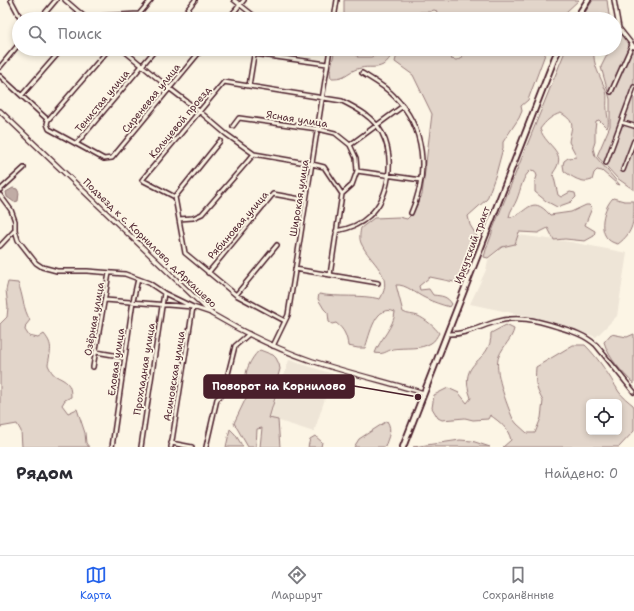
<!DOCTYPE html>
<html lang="ru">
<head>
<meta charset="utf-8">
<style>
	body { margin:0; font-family:"Shantell Sans",sans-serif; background:#f7f7f7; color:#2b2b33 }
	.controls { position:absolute; right:12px; bottom:12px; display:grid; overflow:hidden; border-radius:6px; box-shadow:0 2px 6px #0003 }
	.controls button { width:36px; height:36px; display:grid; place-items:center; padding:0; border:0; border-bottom:1px solid #e1e1e2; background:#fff; color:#2b2b33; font:20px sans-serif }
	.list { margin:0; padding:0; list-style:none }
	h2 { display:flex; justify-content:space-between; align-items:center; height:52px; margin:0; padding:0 16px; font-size:17px }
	h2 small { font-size:13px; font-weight:400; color:#7c7c81 }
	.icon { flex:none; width:22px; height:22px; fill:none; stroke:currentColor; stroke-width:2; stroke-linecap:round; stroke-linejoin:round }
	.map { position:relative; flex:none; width:634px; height:447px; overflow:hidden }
	.search { position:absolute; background:#fff; box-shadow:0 2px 6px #0003; left:12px; right:12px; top:12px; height:44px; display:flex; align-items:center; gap:10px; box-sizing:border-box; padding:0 14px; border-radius:22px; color:#7c7c81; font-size:15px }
	.sheet { height:108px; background:#fff }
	nav { display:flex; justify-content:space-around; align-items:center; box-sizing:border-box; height:56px; border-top:1px solid #e1e1e2; background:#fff; font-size:11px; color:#7c7c81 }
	nav a { display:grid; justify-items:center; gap:2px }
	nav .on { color:#2563eb }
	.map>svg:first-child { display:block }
	.built { fill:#eee5d7 }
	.green { fill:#e2d5ca; stroke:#967a7a; fill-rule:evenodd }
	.water { fill:#c0aca5; stroke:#917474 }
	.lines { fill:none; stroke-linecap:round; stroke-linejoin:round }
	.minor-casing { stroke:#4a1f2b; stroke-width:6 }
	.tertiary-casing { stroke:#4a1f2b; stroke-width:6 }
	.primary-casing { stroke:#4a1f2b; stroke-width:8 }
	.minor { stroke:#fcf5e5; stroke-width:3 }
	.tertiary { stroke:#fcf5e5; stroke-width:3.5 }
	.primary { stroke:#fcf5e5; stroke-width:4.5 }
	.labels { text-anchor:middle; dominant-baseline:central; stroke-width:3.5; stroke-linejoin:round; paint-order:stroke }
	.street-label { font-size:10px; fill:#4a1f2b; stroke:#fcf5e5 }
	.leader { fill:none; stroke:#4a1f2b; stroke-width:1.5 }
	.callout-dot { fill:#4a1f2b; stroke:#fcf5e5; stroke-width:1.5 }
	.callout { fill:#4a1f2b; stroke:#4a1f2b; stroke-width:1.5 }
	.callout-label { font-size:11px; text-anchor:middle; font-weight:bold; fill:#fff }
</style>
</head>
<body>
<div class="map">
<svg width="634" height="447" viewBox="0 0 634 447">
	<rect width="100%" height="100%" fill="#fcf5e5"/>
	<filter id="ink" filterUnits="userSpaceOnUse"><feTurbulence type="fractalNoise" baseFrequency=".025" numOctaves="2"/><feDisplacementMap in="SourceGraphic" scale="8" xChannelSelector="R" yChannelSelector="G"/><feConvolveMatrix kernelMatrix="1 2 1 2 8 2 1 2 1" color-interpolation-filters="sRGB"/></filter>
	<g filter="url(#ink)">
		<path class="built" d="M518,235L571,242L627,253L617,316L596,337L565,326L531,317L470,304L486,270L488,260Z
			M289,360L333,374L314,432L270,418Z"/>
		<path class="green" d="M344,0H579L566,12L562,19H434L437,11L434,10L429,12H420L409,19H344Z
			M593,0H607L609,15V19H581Z
			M620,30L634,45V190L617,178L597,156L610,126V99L601,67L610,49H615V40Z
			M335,49H369L359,53L357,57H371L390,51L393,53C390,58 387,62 383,65C376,69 368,66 361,68C354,69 349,73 344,76C340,78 335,78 331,78L330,72Z
			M402,49H455L451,59L456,60L461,59L464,54V49H547L528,100L521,106L522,111L519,118L503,142V148L496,174L487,199L468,216L470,225L478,238L457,281L454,282L430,277L419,286L420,290L429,289L433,295C442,296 447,296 452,304L450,307C442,305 433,302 425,298C416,294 406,284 396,285L403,312C408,315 413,314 418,316C425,319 435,327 439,333C437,336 435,341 431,343C420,350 406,347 393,349C386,351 384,355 375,353C380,339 394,327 395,312C375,303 370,335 365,348H358L348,346C347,336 344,329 336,323L332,324L329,322L328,313L324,309L318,299L319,294C339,298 360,294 380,299C395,275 370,263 361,243C359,238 360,233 361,228L374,218L399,217L407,219L413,213L422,195L432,114L413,75L395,62L396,58Z
			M566,49H594C592,65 601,77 606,91C608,97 606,104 607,110C607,117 610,122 607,128L599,120L596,121L595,129V142L593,148L595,156L620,185L617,184L602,171L597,170L594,173L592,180C582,184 572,177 564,171L563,165L564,161L568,158L576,157L575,153L569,142C571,126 577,123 561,113C551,116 546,121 540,129C547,148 569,152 553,173L558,195L561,197L570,192L575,193L576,197L571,202L557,207L546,201L535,192V182L537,176L535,171L531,170C522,177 521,189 517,199C515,205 510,210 509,217C527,216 530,192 550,215L571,212L586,205H589L592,208L585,225L595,231L594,236L585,241L565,239L554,240L548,228L538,233L519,232L515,244L502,247L488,258L484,257C486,247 491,239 493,229Z
			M613,198L624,201H634C634,221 634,232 618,244C595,240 602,209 613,198Z
			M8,282L18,283C23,295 23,309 30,320L26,325L25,330L29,336L38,338L44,334C54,346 50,351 48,365C50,369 52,374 56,376C67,382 71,383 71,397L65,400L62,405L68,413L77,409L85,433L86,443L89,447H22L21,431L17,424L0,427V324L7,317L8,307L6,290Z
			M506,325L514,329C512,339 503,346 499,356C493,369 507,405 513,419L517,424L527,433H535L541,418L543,401C535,387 535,382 536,367L573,345H585C599,359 609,375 619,392C623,397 628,401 633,405L634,407V431L619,447H503L511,440C508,428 500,422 490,415L488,419L473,420L465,418L442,420L438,418L432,408L434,395L448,388L459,393L467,403L471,398C456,358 492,365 491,333ZM589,402H619V432H589Z
			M611,334L627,337L634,334V384C622,372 609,359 604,342Z
			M260,350L273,355L276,358L279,364L280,369L276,383L275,398L269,418L278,420L280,447H260L262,428L257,429L256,447H248L234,423L246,398L251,393C251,386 247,382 246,375C246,368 254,354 260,350Z
			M387,421C393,430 388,437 385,447H354L359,439Z
			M230,429L235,434L243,447H226Z
			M315,436L322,442L321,447H308L310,439Z
			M460,440L472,441L490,447H413Z"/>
		<path class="water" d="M13,188L17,189L19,193L18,201L14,202L7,197L6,192Z"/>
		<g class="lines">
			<defs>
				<path id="minor" d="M11,0L21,19
					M65,0L87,19L101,16L139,14
					M234,0L258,19
					M614,0L619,28L634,47
					M40,19L56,0
					M135,19L151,0
					M180,19L195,0
					M228,19L244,0
					M334,19L337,0
					M122,49L169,88L199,111L226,134L254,154
					M254,54L327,64
					M0,67L19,44
					M362,73C373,80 385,86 394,96C426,128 429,173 411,213
					M0,76L48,120L47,124L49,129L104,159L112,158L202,49
					M249,86L255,49
					M611,92L632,45
					M22,95L62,49
					M48,120L109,49
					M621,122L634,126
					M233,126L239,118L318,129L335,133L350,145L356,158L357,171L352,185L342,194
					M76,144L156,49
					M350,145L403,106
					M606,163L634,87
					M623,170L634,141
					M357,171L421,180
					M0,190L24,168
					M0,195L11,210L15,221V230L18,240L36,263L42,267L57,271H87L125,274L149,283L164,293L193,307L211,313
					M175,197L220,141
					M179,219L193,218L202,214L254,154L312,164L324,167L342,194L330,275
					M0,246L15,230
					M295,269L378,283
					M208,273L273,194L306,200
					M236,295L277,245
					M105,300L193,307L171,447
					M285,321L236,295L185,253L175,197L142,180L224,82L342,101C358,109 373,117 382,133C395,158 390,197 369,216C360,225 348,229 336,231
					M447,334C464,335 479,327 495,322C517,315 536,320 558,327C572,331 585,335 596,345L634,392
					M273,346L288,315L330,49
					M96,352L125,357
					M93,367L109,273
					M171,443L192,447
					M112,447L133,301L138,279
					M141,447L164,293
					M206,447L217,399L223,394L235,346L249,334"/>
				<path id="tertiary" d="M0,111L212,314C244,333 277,349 312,361C349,373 387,382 424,393"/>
				<path id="primary" d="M576,19L588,0
					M403,447L555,57L559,49"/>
			</defs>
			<use href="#minor" class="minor-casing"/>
			<use href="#tertiary" class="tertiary-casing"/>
			<use href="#primary" class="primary-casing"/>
			<use href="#minor" class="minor"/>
			<use href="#tertiary" class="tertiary"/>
			<use href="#primary" class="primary"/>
		</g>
	</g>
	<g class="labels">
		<g class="street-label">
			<text transform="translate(151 98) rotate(-51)">Сиреневая улица</text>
			<text transform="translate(102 101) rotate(-50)">Тенистая улица</text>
			<text transform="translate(297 119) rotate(9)">Ясная улица</text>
			<text transform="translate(180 122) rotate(-50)">Кольцевой проезд</text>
			<text transform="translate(299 198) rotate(-81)">Широкая улица</text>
			<text transform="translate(238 225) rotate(-49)">Рябиновая улица</text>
			<text transform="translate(150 243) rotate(44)">Подъезд к с. Корнилово, д.Аркашево</text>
			<text transform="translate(472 245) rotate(-69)">Иркутский тракт</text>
			<text transform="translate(94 319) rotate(-80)">Озёрная улица</text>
			<text transform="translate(116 362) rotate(-82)">Еловая улица</text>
			<text transform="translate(144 369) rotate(-81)">Прохладная улица</text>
			<text transform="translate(174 376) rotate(-81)">Асиновская улица</text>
		</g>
	</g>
	<path class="leader" d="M418 397L354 386"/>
	<circle class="callout-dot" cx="418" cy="397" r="4"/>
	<rect class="callout" x="204" y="375" width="150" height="23" rx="4"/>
	<g class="callout-label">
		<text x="279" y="390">Поворот на Корнилово</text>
	</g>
</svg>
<div class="controls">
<button><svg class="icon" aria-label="locate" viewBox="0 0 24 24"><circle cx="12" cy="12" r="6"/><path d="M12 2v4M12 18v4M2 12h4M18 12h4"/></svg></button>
</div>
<div class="search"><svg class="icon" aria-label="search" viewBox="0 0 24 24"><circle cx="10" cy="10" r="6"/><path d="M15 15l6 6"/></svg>Поиск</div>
</div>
<section class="sheet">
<h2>Рядом<small>Найдено: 0</small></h2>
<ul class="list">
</ul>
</section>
<nav>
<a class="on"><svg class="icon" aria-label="map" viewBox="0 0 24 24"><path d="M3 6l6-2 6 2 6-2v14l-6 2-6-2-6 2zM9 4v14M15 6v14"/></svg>Карта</a>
<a><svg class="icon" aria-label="directions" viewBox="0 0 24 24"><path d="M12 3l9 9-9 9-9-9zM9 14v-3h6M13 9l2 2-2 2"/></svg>Маршрут</a>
<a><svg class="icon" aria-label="saved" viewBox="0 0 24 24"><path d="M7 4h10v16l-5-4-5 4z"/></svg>Сохранённые</a>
</nav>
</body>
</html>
